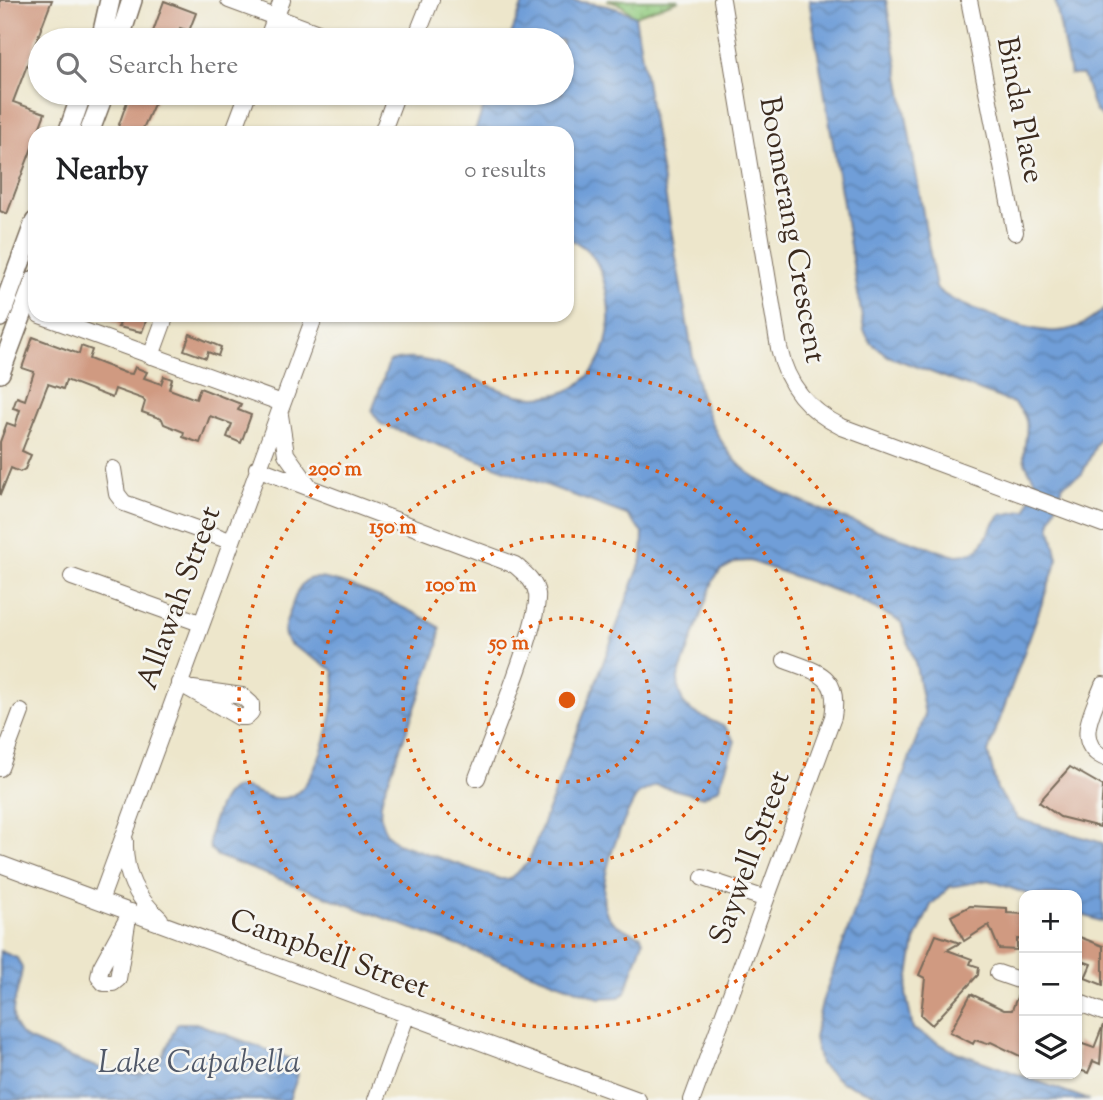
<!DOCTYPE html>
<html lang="en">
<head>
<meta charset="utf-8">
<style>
	body { margin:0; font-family:"Sorts Mill Goudy",serif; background:#f6f6f6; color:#202124 }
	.controls { position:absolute; right:21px; bottom:21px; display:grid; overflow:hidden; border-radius:14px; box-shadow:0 2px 5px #0004 }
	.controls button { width:63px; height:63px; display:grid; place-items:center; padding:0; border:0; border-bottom:2px solid #e0e0e0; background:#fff; color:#202124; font:35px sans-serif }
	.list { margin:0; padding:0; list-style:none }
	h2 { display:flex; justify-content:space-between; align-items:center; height:91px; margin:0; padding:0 28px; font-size:30px }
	h2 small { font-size:23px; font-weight:400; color:#757577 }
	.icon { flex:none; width:38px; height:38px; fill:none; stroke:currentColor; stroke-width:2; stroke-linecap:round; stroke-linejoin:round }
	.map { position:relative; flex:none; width:1103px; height:1100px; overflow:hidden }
	.search { position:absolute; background:#fff; box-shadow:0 2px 5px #0004; left:28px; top:28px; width:546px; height:77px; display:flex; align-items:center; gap:18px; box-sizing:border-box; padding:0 24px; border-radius:38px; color:#757577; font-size:26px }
	.panel { position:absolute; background:#fff; box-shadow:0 2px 5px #0004; left:28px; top:126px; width:546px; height:196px; border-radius:21px }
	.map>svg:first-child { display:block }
	.park { fill:url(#park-dots); stroke:#667a4e; stroke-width:2 }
	.water { fill:url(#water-waves); stroke:#55647b; stroke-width:2 }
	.building { fill:#d09a81 }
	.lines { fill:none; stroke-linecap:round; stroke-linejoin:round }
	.minor-casing { stroke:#796c5b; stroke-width:18 }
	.major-casing { stroke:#796c5b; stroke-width:22 }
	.minor { stroke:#fff; stroke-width:16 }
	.major { stroke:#fff; stroke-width:19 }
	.ring { fill:none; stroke:#df570d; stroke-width:3.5; stroke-dasharray:3.5 7 }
	.labels { text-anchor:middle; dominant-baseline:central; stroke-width:5; stroke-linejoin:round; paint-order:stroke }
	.street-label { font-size:30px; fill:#3b2a1e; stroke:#f6f6f2 }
	.water-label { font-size:32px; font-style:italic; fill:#505868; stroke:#f6f6f2 }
	.centre { fill:#df570d; stroke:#f6f6f2; stroke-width:3.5 }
	.ring-label { font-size:21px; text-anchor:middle; font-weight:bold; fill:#df570d; stroke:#f6f6f2; stroke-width:5; stroke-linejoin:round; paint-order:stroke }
</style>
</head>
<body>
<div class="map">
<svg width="1103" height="1100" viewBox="0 0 1103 1100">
	<defs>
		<pattern id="park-dots" width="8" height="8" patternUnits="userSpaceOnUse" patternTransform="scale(1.75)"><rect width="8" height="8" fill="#92cb7f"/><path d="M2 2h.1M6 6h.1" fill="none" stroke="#7fae6d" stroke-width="1.8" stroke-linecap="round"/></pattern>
		<pattern id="water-waves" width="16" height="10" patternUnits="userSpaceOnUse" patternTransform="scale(1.75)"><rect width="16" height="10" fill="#6f9ed8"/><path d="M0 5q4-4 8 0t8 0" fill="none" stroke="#5c81af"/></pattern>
	</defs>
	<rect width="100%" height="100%" fill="#f6f6f2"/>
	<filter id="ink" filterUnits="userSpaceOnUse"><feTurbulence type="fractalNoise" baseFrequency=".0143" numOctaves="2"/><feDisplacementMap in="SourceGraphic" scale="14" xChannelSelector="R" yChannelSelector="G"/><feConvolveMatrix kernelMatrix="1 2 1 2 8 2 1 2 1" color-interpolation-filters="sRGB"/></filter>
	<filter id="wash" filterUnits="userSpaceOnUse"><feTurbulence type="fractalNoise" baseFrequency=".00686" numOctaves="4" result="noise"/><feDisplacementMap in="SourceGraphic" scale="28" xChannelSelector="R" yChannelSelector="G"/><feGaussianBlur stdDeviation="1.57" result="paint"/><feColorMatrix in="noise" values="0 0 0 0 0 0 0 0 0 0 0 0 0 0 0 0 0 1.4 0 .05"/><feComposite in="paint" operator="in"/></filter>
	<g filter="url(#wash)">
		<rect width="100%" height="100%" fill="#ede6cb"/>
		<path class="park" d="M607,0H679L635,16L621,5Z"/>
		<path class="water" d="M524,0C561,0 605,0 635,16L698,387C707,415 717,440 737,462C771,501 899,536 952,555C989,556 981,535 1001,515L1027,510L1035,480C1031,473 1023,463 1024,454C1025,432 1034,419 1013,403L888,356L870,342L864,330L809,0H886L936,288C951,302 970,307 988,314C1029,330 1069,345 1103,309V431L1082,474L1063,485L1050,524L1058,559L988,752L997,789L1018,819L1103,843V922L1077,913V895H1030L988,880L950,887L931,905L915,941L906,993L913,1029L951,1050L1089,1100H891L841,1082L820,1064L814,1038L822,1002L925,715L916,666L901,622L853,597L750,561L736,562L721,570L714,579L678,678L679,691L683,703L693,712L725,727L735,741L719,788L703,797L656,785L638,794C623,818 587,899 612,921C619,928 632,932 641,936L643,941L625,993L619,997L599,998L217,856L210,848C208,835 212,825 217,812C237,760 259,809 292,796C319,785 341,696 333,670L291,645C281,636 284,627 288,616C293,604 297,584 309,579C328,571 423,614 440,628L438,647L383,794C378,814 379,830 397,843L500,879H509L528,863L642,559L643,533L627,515L381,424L372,411L389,362C439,345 487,398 537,397C595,395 616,346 607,295C602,268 594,248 567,238V133H474L489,93H562V40H509Z
			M1055,0H1103V117L1095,111L1083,75H1070Z
			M0,951L17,958L22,968C20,994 1,1018 25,1038C50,1048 128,1087 150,1070C165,1060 169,1038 178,1023H196L291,1059L298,1075L289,1100H0Z"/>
		<g id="blocks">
			<path class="building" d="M0,0H52L13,102L45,113L7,214L0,211Z
				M164,1L196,13L189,31L180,28L175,40H150Z
				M130,93H159L141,133H116Z
				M98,315H148L142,332L118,327L120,324Z
				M190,334L221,347L218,356L208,352L206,358L184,350Z
				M33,337L79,354L81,346L92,350L89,359L125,373L132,374L135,367L147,372L144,378L161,384L164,376L172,379L169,389L196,399L200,388L241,404L238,410L251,415L241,443L227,437L232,424L210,416L200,443L183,437L184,432L164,424L162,419L142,412L145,402L143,399L115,389L112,398L66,380L63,389L48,384L22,451L31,455L25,469L20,472L11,468L0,495V442L7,423L15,426L20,410L13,408L17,397L25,400L34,372L22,368Z
				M1070,767L1103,786L1100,827L1060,817L1039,802Z
				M970,906L1007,908V913L1024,914V940L1017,939V950L999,949L989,925L964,941L951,916Z
				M936,935L960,943L947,950L972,959L970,964L979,967L978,975L932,1025L921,1015L925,978L919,975Z
				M1077,936L1103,946V985L1085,978L1091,964L1077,959Z
				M971,994L1004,1010H1012L1017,997L1024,1000V1058L991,1042L987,1044L975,1040L973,1044L950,1032Z
				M1103,1025L1100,1064L1093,1061L1088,1073L1077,1069V1042L1094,1048Z"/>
		</g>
	</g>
	<g filter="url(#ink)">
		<use href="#blocks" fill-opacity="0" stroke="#796c5b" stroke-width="2"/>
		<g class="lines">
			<defs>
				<path id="minor" d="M229,0L337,40
					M722,0L779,348C787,386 808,410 842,427L1103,524
					M969,0L1015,232
					M267,40L282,0
					M415,40L431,0
					M233,133L248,93
					M382,133L397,93
					M40,315L282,403
					M151,356L166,315
					M280,415L286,454L309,486
					M257,468L515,565C524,573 535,581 537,594C541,620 489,746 477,778
					M113,469L117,494L124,503L230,541
					M72,577L200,623
					M179,683L239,717H246L251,712V704L242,696L193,689
					M1103,685C1094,709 1073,742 1103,757
					M0,768L21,712
					M125,841C124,875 136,897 160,919
					M0,864L638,1100
					M703,878L766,899
					M100,901L315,315
					M127,924L118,979L113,983H104L99,977L101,967L131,912
					M998,973L1024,982
					M1077,1002L1103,1012
					M376,1100L407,1014
					M692,1100L833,717C840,675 819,673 785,660"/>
				<path id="major" d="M101,40L110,0
					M119,40L132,0
					M68,133L82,93
					M89,133L104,93
					M0,317L35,222
					M0,373L35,280"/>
			</defs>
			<use href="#minor" class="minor-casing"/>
			<use href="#major" class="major-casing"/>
			<use href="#minor" class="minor"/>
			<use href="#major" class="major"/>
		</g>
	</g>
	<g class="ring">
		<circle cx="567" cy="700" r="82"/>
		<circle cx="567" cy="700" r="164"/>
		<circle cx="567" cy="700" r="246"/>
		<circle cx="567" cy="700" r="328"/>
	</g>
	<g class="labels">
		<g class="street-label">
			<text transform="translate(1019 110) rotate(79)">Binda Place</text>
			<text transform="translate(791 230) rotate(80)">Boomerang Crescent</text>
			<text transform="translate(180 598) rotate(-70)">Allawah Street</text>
			<text transform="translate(751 858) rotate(-70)">Saywell Street</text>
			<text transform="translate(329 955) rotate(20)">Campbell Street</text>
		</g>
		<g class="water-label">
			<text x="199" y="1064">Lake Capabella</text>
		</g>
	</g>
	<circle cx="567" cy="700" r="10" class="centre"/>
	<g class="ring-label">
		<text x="335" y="475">200 m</text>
		<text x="393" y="533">150 m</text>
		<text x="451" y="591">100 m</text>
		<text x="509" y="649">50 m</text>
	</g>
</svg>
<div class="controls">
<button>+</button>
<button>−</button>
<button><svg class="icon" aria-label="layers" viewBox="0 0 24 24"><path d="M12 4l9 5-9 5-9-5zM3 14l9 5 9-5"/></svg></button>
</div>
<div class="search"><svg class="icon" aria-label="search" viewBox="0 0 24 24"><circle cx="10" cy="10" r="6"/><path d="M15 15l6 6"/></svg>Search here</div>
<section class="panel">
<h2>Nearby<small>0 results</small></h2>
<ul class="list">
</ul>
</section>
</div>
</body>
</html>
